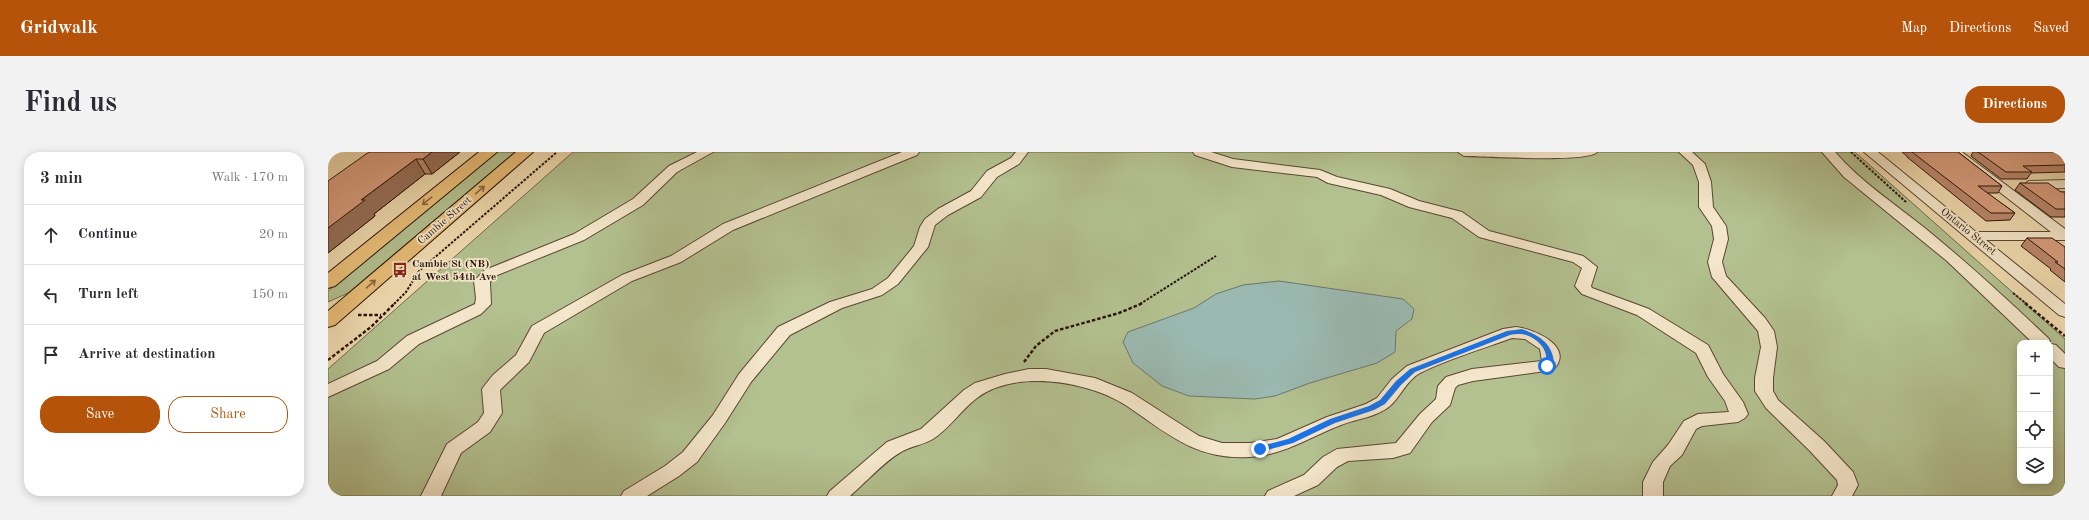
<!DOCTYPE html>
<html lang="en">
<head>
<meta charset="utf-8">
<style>
	body { margin:0; font-family:"Old Standard TT",serif; background:#f2f2f3; color:#2b2b33 }
	.controls { position:absolute; right:12px; bottom:12px; display:grid; overflow:hidden; border-radius:8px; box-shadow:0 2px 10px #0003 }
	.controls button { width:36px; height:36px; display:grid; place-items:center; padding:0; border:0; border-bottom:1px solid #e1e1e2; background:#fff; color:#2b2b33; font:20px sans-serif }
	.stop { position:absolute; width:12px; height:12px; margin:-9px; border:3px solid #1a73e8; border-radius:50%; background:#fff }
	.stop.end { background:#1a73e8; border-color:#fff; box-shadow:0 1px 4px #0008 }
	.list { margin:0; padding:0; list-style:none }
	h2 { display:flex; justify-content:space-between; align-items:center; height:52px; margin:0; padding:0 16px; font-size:17px }
	h2 small { font-size:13px; font-weight:400; color:#7c7c81 }
	.list li { display:grid; grid-template-columns:26px 1fr auto; gap:12px; align-items:center; box-sizing:border-box; height:60px; padding:0 16px; border-top:1px solid #e1e1e2 }
	.list b { display:block; font-size:15px; white-space:nowrap }
	.list em { font-size:13px; font-style:normal; color:#7c7c81 }
	.actions { display:flex; gap:8px; padding:12px 16px }
	.actions a { flex:1; padding:9px 0; border:1px solid #b45309; border-radius:16px; text-align:center; font-size:14px; color:#b45309 }
	.actions .main { background:#b45309; color:#fff }
	.icon { flex:none; width:22px; height:22px; fill:none; stroke:currentColor; stroke-width:2; stroke-linecap:round; stroke-linejoin:round }
	.map { position:relative; flex:none; width:1737px; height:344px; overflow:hidden; border-radius:16px }
	header { display:flex; align-items:center; gap:24px; box-sizing:border-box; height:56px; padding:0 20px; background:#b45309; color:#fff }
	header strong { font-size:19px }
	nav { display:flex; gap:22px; margin-inline-start:auto; font-size:14px }
	.intro { display:flex; align-items:center; justify-content:space-between; box-sizing:border-box; height:96px; padding:0 24px }
	h1 { margin:0; font-size:28px }
	.button { padding:10px 18px; border-radius:16px; background:#b45309; color:#fff; font-size:14px; font-weight:700 }
	main { display:flex; gap:24px; padding:0 24px }
	aside { flex:1; background:#fff; border-radius:16px; box-shadow:0 2px 10px #0003 }
	.map>svg:first-child { display:block }
	.green { fill:#b3c08f; stroke:#6e6a4d; fill-rule:evenodd }
	.water { fill:#9bb9b1; stroke:#6e776f }
	.lines { fill:none; stroke-linecap:round; stroke-linejoin:round }
	.minor-casing { stroke:#5b4634; stroke-width:2 }
	.major-casing { stroke:#2a150b; stroke-width:2 }
	.path-far1 { stroke:#2a150b; stroke-width:2; stroke-dasharray:2.5 1.5; stroke-linecap:butt }
	.path { stroke:#2a150b; stroke-width:2.5; stroke-dasharray:3.5 2; stroke-linecap:butt }
	.minor { fill:#f4e6ca; fill-rule:evenodd }
	.major { fill:#e7bc77; fill-rule:evenodd }
	.wall { fill:#ba876c; stroke:#2a150b }
	.shaded-wall { fill:#976e58; stroke:#2a150b }
	.building { fill:#d89d7e; stroke:#2a150b }
	.oneway { stroke:#886841 }
	.route { fill:#1a73e8 }
	.labels { text-anchor:middle; dominant-baseline:central; stroke-width:3.5; stroke-linejoin:round; paint-order:stroke }
	.street-label { font-size:11px; fill:#2a150b; stroke:#f4e6ca }
	.poi-label { font-size:11px; font-weight:bold; fill:#2a150b; stroke:#f4e6ca; text-anchor:start }
</style>
</head>
<body>
<header>
<strong>Gridwalk</strong>
<nav><a>Map</a><a>Directions</a><a>Saved</a></nav>
</header>
<div class="intro"><h1>Find us</h1><a class="button">Directions</a></div>
<main>
<aside>
<h2>3 min<small>Walk · 170 m</small></h2>
<ul class="list">
<li><svg class="icon" aria-label="ahead" viewBox="0 0 24 24"><path d="M12 20V5M6 11l6-6 6 6"/></svg><div><b>Continue</b></div><em>20 m</em></li>
<li><svg class="icon" aria-label="left" viewBox="0 0 24 24"><path d="M17 20v-9H6M10 6l-5 5 5 5"/></svg><div><b>Turn left</b></div><em>150 m</em></li>
<li><svg class="icon" aria-label="arrive" viewBox="0 0 24 24"><path d="M6 21V4h12l-3 4 3 4H6"/></svg><div><b>Arrive at destination</b></div></li>
</ul>
<div class="actions"><a class="main">Save</a><a>Share</a></div>
</aside>
<div class="map">
<svg width="1737" height="344" viewBox="0 0 1737 344">
	<rect width="100%" height="100%" fill="#eed9ae"/>
	<filter id="stains"><feTurbulence type="fractalNoise" baseFrequency=".005" numOctaves="4"/><feColorMatrix values="0 0 0 0 .2 0 0 0 0 .09 0 0 0 0 .02 0 0 0 .5 -.17"/></filter>
	<radialGradient id="worn" r=".72"><stop offset=".6" stop-color="#630" stop-opacity="0"/><stop offset="1" stop-color="#630" stop-opacity=".3"/></radialGradient>
	<path class="green" d="M168,0H187L20,141L0,150V139Z
		M245,0H1527L1737,187V344H0V217ZM1692,191H1722V329H1692Z"/>
	<path class="water" d="M951,129L1075,147L1086,157L1084,167L1068,179L1067,200L1049,211L982,231L947,244L927,247L904,246L861,244L834,234L805,211L795,190L800,180L866,156L888,142L915,133Z"/>
	<g class="lines">
		<defs>
			<path id="minor" d="M369,0H385L349,20L315,53L256,88L167,124L162,130L163,152L153,162L91,192L61,217L0,245V232L49,209L79,184L147,152L148,146L146,129L157,118L246,82L305,47L341,14Z
				M574,0H591L589,3L405,78L353,110L304,129L216,181L201,210L172,238L174,261L162,280L133,301L113,344H93L119,292L150,270L156,261L154,237L157,233L165,223L188,203L204,174L294,123L343,104L395,72Z
				M688,0H700L691,12L669,25L653,45L620,63L607,73L600,95L570,132L554,143L514,156L462,183L423,230L397,271L369,310L351,324L319,344H293L296,339L337,314L355,300L385,263L411,222L450,175L502,150L544,137L560,126L586,94L592,75L597,67L610,57L643,39L659,19L683,6Z
				M865,0H883L905,7L992,18L1009,25L1062,37L1091,49L1134,60L1161,79L1255,104L1269,115L1263,134L1264,136L1321,157L1380,193L1395,222L1415,250L1420,262L1417,266L1410,270L1374,274L1368,277L1354,303L1342,314L1335,330V344H1315V330L1325,310L1340,293L1356,269L1370,262L1401,260L1397,249L1380,225L1368,201L1309,163L1254,142L1247,134L1254,116L1245,110L1151,85L1124,66L1081,55L1053,43L1000,31L989,25L904,15L867,3Z
				M1130,0H1269C1261,11 1155,4 1136,4Z
				M1351,0H1364L1377,12L1383,30L1385,55L1398,74L1400,87L1394,110L1398,124L1437,166L1446,179L1449,195L1445,226V239L1450,248L1496,289L1525,320L1530,333L1524,344H1504L1510,333L1509,328L1482,299L1438,256L1427,239V226L1433,195L1430,179L1384,125L1380,110L1386,87L1384,74L1371,55V30L1365,13Z
				M1494,0H1507C1533,30 1567,52 1598,77C1641,112 1681,149 1721,187L1723,192L1728,193L1737,202V216L1731,215L1722,206V191H1705L1619,109L1516,25Z
				M1536,0H1550L1648,80H1723L1620,0H1634L1737,77V88H1658L1737,152V165L1731,163Z
				M1737,28V36L1701,37L1695,33L1701,29Z
				M1188,175C1206,177 1248,195 1225,218L1145,229L1130,233L1127,236L1122,253L1104,270L1082,301L1065,306L1020,309L1009,315L990,333L966,344H937L940,339L976,323L995,305L1009,297L1068,291L1092,262L1108,247L1110,234L1118,225L1144,217L1214,209L1212,197L1197,187L1184,186C1154,197 1120,207 1092,221C1078,229 1073,244 1062,254C1049,265 1028,267 1013,273C981,285 957,303 921,305C868,308 840,282 799,254C761,229 687,217 649,246C633,258 621,277 605,287C595,293 583,294 573,300C558,308 536,332 522,344H499L502,339L559,290L593,277L636,238L647,231L677,222L701,217H718L767,226L804,241L871,284L894,291H922L949,287L999,265L1038,252L1049,246L1064,227L1079,214L1175,177Z"/>
			<path id="major" d="M151,0H169L7,134L0,136V121Z
				M188,0H205L7,173L0,175V159Z"/>
		</defs>
		<use href="#minor" class="minor-casing"/>
		<use href="#major" class="major-casing"/>
		<path class="path-far1" d="M1523,0L1578,50
			M1685,141L1699,152
			M66,152L78,140L91,119L229,0
			M812,152L888,104"/>
		<path class="path" d="M1697,151L1737,184
			M30,163H53
			M0,208L43,175L67,151
			M696,210L708,194L727,179L791,161L815,151"/>
		<use href="#minor" class="minor"/>
		<use href="#major" class="major"/>
	</g>
	<path class="wall" d="M41,0H132L104,22H97L46,62L47,64L0,101Z
		M1574,0H1630L1674,34L1670,41H1659L1687,61L1682,68L1658,69L1579,5V4Z
		M1645,0H1737V20L1703,21L1699,27H1673L1643,4Z
		M1692,31L1733,40H1737V65H1723L1687,38Z
		M1699,86L1737,95V130L1722,118L1723,117L1693,94Z"/>
	<path class="shaded-wall" d="M104,0H132L104,22L95,7Z
		M88,7L97,22L46,62L47,64L0,101V76L33,48Z"/>
	<path class="building" d="M41,0H104L95,7H88L33,48H37L0,76V29Z
		M1584,0H1630L1674,34H1650L1687,61H1663Z
		M1650,0H1737V13L1695,14L1704,20H1678Z
		M1692,31H1720L1733,40H1737V57H1728Z
		M1699,86H1724L1737,95V117L1727,110H1730Z"/>
	<defs><path id="oneway-shaft" d="M-6 0H5M1.5-3L5.5 0L1.5 3" fill="none" stroke-width="1.6" stroke-linecap="round" stroke-linejoin="round"/></defs>
	<g class="oneway">
		<use href="#oneway-shaft" transform="translate(152 38) rotate(-41)"/>
		<use href="#oneway-shaft" transform="translate(99 49) rotate(141)"/>
		<use href="#oneway-shaft" transform="translate(43 132) rotate(-41)"/>
	</g>
	<path class="route" d="M1194,177C1211,183 1225,192 1226,211L1221,216L1215,214C1226,200 1206,182 1192,182C1189,182 1185,182 1182,183L1087,220L1073,233L1057,252L1046,258L1007,271L965,291L932,300L928,297L929,295L960,287L1002,267L1041,254L1052,248L1068,229L1082,217L1179,179Z"/>
	<defs>
		<symbol id="bus-bare" viewBox="-9 -9 18 18"><path d="M-5-6H5V4H4V6H2V4H-2V6H-4V4H-5ZM-3.5-4V0h7V-4ZM-3.5 1.2v1.5H-2V1.2ZM2 1.2v1.5H3.5V1.2Z" fill="#8f2418" stroke="#f4e6ca" stroke-width="2.5" paint-order="stroke"/></symbol>
	</defs>
	<g fill-rule="evenodd">
		<use href="#bus-bare" x="61" y="107" width="22" height="22"/>
	</g>
	<g class="labels">
		<g class="street-label">
			<text transform="translate(117 69) rotate(-41)">Cambie Street</text>
			<text transform="translate(1640 80) rotate(39)">Ontario Street</text>
		</g>
		<g class="poi-label">
			<text x="84" y="112">Cambie St (NB)<tspan x="84" dy="13">at West 54th Ave</tspan></text>
		</g>
	</g>
	<rect width="100%" height="100%" filter="url(#stains)"/>
	<rect width="100%" height="100%" fill="url(#worn)"/>
</svg>
<div class="controls">
<button>+</button>
<button>−</button>
<button><svg class="icon" aria-label="locate" viewBox="0 0 24 24"><circle cx="12" cy="12" r="6"/><path d="M12 2v4M12 18v4M2 12h4M18 12h4"/></svg></button>
<button><svg class="icon" aria-label="layers" viewBox="0 0 24 24"><path d="M12 4l9 5-9 5-9-5zM3 14l9 5 9-5"/></svg></button>
</div>
<div class="stop" style="left:1219px;top:214px"></div>
<div class="stop end" style="left:932px;top:297px"></div>
</div>
</main>
</body>
</html>
